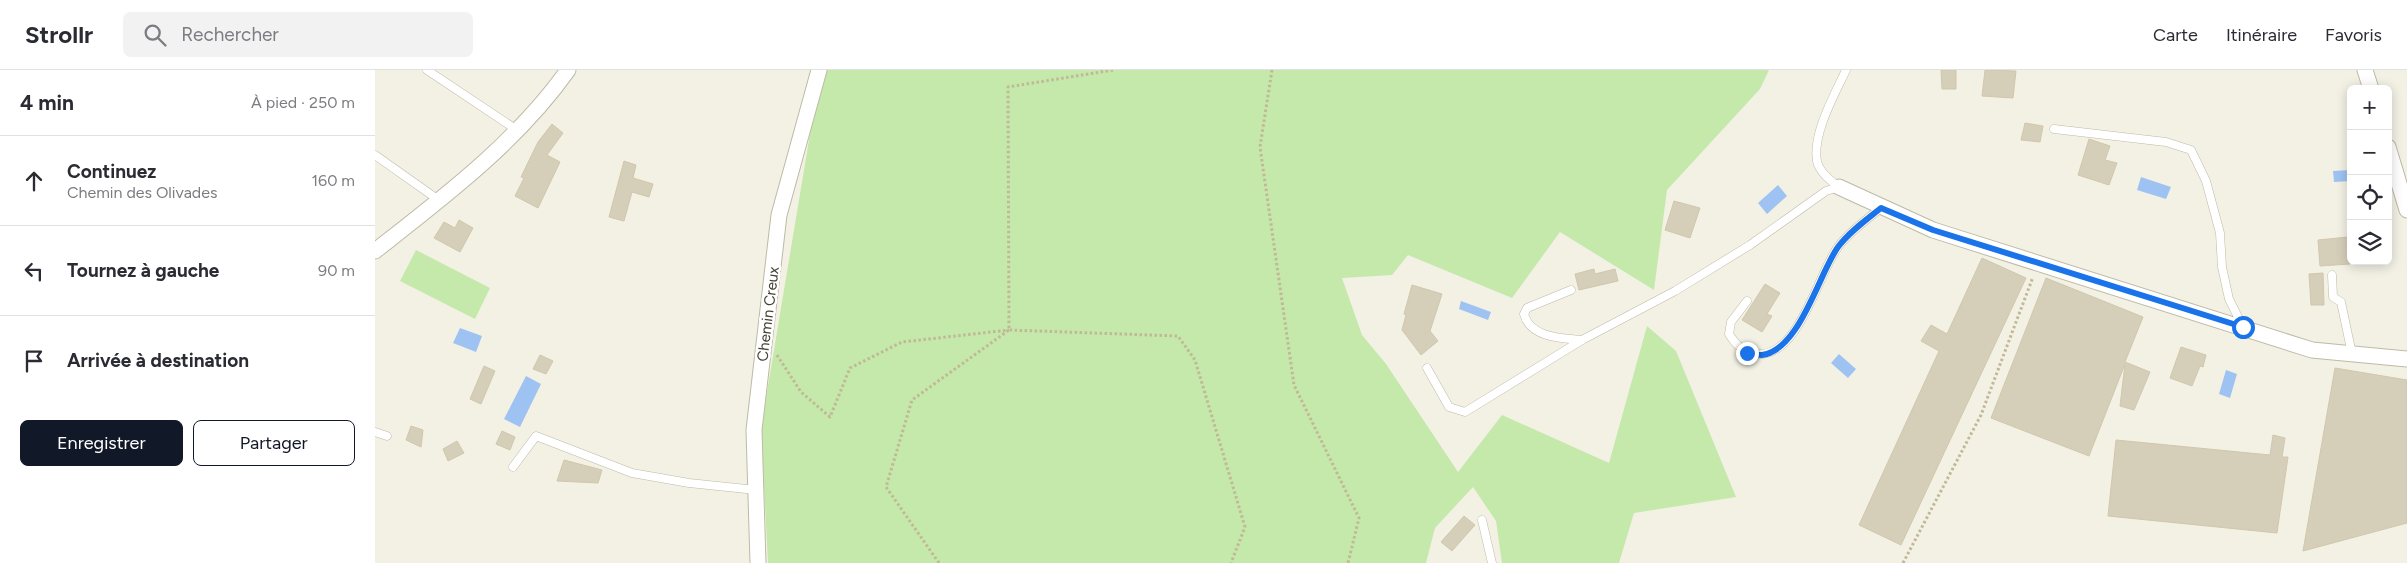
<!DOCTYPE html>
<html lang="fr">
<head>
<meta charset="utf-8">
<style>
	body { margin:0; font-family:Figtree,sans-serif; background:#f2f2f3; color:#2b2b33 }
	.controls { position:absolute; right:15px; top:15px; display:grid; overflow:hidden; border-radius:8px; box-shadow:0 2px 12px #0003 }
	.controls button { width:45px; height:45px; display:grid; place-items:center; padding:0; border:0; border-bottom:1px solid #e1e1e2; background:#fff; color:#2b2b33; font:25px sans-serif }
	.stop { position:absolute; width:15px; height:15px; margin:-11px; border:4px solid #1a73e8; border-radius:50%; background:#fff }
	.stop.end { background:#1a73e8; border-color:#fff; box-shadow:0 1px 5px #0008 }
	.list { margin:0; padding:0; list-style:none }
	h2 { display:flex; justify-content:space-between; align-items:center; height:65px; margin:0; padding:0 20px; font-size:21px }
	h2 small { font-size:16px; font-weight:400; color:#7c7c81 }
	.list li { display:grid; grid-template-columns:32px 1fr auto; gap:15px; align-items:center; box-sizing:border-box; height:90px; padding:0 20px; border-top:1px solid #e1e1e2 }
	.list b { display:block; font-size:19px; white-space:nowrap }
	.list p { margin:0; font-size:16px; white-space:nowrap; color:#7c7c81 }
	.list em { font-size:16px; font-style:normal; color:#7c7c81 }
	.actions { display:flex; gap:10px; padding:15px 20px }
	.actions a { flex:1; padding:11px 0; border:1px solid #111827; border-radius:8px; text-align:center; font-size:18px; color:#111827 }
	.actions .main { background:#111827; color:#fff }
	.icon { flex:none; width:28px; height:28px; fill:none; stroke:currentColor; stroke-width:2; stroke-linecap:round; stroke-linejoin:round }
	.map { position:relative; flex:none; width:2032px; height:493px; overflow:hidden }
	header { display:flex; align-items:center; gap:30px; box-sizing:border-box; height:70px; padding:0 25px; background:#fff; border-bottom:1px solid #e1e1e2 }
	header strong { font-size:24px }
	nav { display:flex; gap:28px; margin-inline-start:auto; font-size:18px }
	.search { width:350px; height:45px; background:#f2f2f3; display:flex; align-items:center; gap:12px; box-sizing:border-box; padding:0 18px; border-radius:8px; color:#7c7c81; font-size:19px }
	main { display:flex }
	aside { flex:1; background:#fff }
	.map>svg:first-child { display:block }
	.green { fill:#c4e9ab }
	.water { fill:#9ec3f2 }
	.building { fill:#d5ceb9; stroke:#d0c7ac }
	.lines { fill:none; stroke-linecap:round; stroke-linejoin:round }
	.lane-casing { stroke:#bebaa7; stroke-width:9 }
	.street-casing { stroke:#bebaa7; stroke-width:17 }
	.path { stroke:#c1b897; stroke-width:3; stroke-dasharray:2.5 2.5; stroke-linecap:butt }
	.lane { stroke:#fff; stroke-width:8 }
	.street { stroke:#fff; stroke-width:15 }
	.route { stroke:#1a73e8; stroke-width:6 }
	.labels { text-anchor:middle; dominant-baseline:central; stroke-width:5; stroke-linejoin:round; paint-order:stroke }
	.street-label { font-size:15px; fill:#454134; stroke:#fff }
</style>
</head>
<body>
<header>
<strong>Strollr</strong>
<div class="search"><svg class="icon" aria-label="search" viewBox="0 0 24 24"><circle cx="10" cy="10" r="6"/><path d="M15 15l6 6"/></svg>Rechercher</div>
<nav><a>Carte</a><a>Itinéraire</a><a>Favoris</a></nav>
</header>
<main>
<aside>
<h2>4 min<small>À pied · 250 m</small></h2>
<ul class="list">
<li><svg class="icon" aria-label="ahead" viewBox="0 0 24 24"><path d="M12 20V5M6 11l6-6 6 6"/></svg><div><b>Continuez</b><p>Chemin des Olivades</p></div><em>160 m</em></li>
<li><svg class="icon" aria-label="left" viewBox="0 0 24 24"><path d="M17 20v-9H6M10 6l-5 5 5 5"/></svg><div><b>Tournez à gauche</b></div><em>90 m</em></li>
<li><svg class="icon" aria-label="arrive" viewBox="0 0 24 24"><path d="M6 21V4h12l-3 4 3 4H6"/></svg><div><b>Arrivée à destination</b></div></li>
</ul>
<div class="actions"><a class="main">Enregistrer</a><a>Partager</a></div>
</aside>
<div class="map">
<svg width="2032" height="493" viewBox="0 0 2032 493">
	<rect width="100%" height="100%" fill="#f3f1e4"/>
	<path class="green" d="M449,0H1394L1385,19L1292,120L1279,220L1185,162L1137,228L1033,185L1017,205L967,208L987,265L1011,294L1083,402L1127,345L1234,393L1272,256L1301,281L1361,427L1259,443L1244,493H1127L1121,451L1098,417L1060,458L1051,493H393L386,358L441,28Z
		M41,180L115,218L100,249L25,211Z"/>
	<path class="water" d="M1976,100V111L1959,112L1958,101Z
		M1766,107L1796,117L1791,129L1762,120Z
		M1403,115L1412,126L1392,144L1383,133Z
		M1086,231L1116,242L1113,250L1084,239Z
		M85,258L107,266L101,282L78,273Z
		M1464,284L1481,299L1473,308L1456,293Z
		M1851,300L1862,304L1855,328L1844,324Z
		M151,306L166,314L145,357L129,349Z"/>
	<path class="building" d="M1566,0H1581V19H1567Z
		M1610,0L1641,1L1638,28L1607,26Z
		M1650,53L1668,56L1665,72L1646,70Z
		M177,54L188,63L172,85L185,92L163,138L140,126L149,108L146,107L163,72Z
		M1714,69L1735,76L1730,90L1742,93L1734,115L1703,105Z
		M249,91L261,95L258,108L278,114L274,127L257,122L249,151L234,147Z
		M1299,131L1325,138L1315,168L1290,160Z
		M84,150L98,158L85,182L59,168L69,152L80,158Z
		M1973,167L1975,194L1945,196L1943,170Z
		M1607,188L1651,208L1526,475L1484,455L1564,281L1546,271L1556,255L1572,264Z
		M1219,199L1220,204L1240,199L1243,211L1204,220L1200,204Z
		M1948,203L1949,235H1936L1934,204Z
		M1671,208L1768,247L1750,292L1775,302L1759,340L1745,336L1750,294L1714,386L1616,348Z
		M1390,214L1405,223L1392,244L1397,246L1387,262L1367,250Z
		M1037,215L1067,224L1055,261L1063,271L1046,285L1027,260L1031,245L1029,244Z
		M1806,277L1831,285L1828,297L1825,296L1817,316L1795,308Z
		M165,285L178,291L171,304L158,299Z
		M109,296L120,301L106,334L95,329Z
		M1960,298L2032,310V453L1928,481Z
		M36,356L48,360L46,377L31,370Z
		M127,361L140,367L135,380L121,374Z
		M1898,365L1910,368L1907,387H1913L1902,463L1733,446L1741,370L1895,385Z
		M82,371L89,383L73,391L68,379Z
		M189,390L227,400L223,413L182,411Z
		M1089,446L1100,455L1077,481L1066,472Z"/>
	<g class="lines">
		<defs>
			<path id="lane" d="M52,0L142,60
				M1679,59L1791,72L1816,80L1831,111L1845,163L1847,197L1854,229L1868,257
				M0,85L65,131
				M1464,117C1456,111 1444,102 1442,91C1437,64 1460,24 1471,0
				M1957,205L1958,227L1966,232L1977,284
				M1196,220L1152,238L1149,244C1155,268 1187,268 1207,270
				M1372,231L1356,252L1354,264C1361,275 1368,282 1381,284C1424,289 1443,203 1463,177C1474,162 1491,150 1506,138
				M1052,298L1074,337L1090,342L1207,270L1300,221L1375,175L1451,121L1464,117
				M0,362L12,366
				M138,397L161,366L257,403L314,413L381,420
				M1107,450L1117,493"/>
			<path id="street" d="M1990,0L1996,19
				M2013,77L2032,140
				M1464,117L1558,160L1937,280L2032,289
				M0,181C69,127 142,72 193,0
				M383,493L379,360L404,145L444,0"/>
		</defs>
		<use href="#lane" class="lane-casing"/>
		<use href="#street" class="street-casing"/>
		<path class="path" d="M738,0L633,17L634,260L803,266L820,290L870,457L856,493
			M897,0L885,77L919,315L984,448L973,493
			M402,285L426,322L455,347L475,298L527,272L634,260
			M564,493L511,417L537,330L634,260
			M1528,493L1606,345L1658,207"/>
		<use href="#lane" class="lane"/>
		<use href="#street" class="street"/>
	</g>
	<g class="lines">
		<path class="route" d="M1372,283C1377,283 1383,285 1387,285C1425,280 1444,203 1463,177C1474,162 1491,150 1506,138L1558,160L1868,257"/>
	</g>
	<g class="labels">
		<g class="street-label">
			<text transform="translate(393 244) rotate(-83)">Chemin Creux</text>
		</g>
	</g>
</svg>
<div class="controls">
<button>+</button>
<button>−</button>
<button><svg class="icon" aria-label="locate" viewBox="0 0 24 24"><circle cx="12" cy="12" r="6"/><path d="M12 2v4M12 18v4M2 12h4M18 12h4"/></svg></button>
<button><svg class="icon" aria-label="layers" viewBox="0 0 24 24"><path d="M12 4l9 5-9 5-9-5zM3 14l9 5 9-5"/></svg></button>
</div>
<div class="stop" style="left:1868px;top:257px"></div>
<div class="stop end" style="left:1372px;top:283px"></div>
</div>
</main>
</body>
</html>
